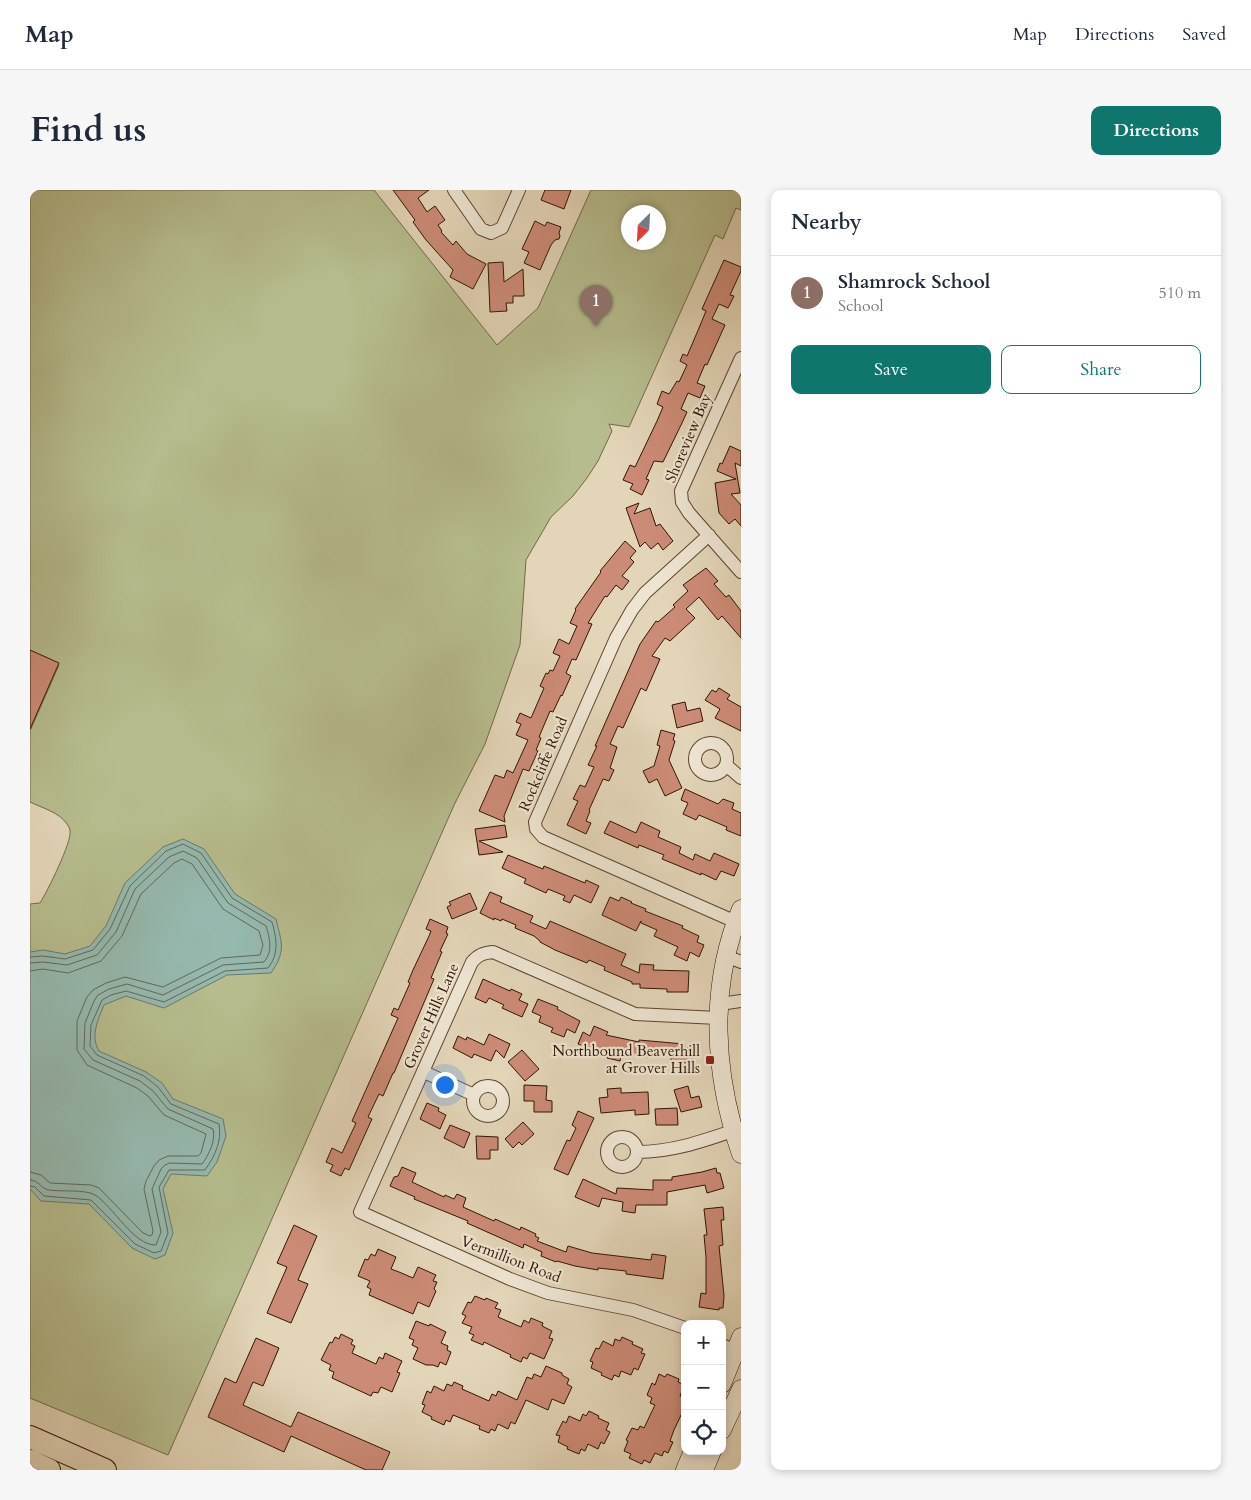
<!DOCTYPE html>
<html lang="en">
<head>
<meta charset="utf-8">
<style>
	body { margin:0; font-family:Cardo,serif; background:#f6f6f7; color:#1f2937 }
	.controls { position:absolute; right:15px; bottom:15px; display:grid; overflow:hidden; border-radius:10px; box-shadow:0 2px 8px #0003 }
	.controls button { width:45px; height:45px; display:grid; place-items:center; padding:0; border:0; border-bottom:1px solid #e0e1e3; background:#fff; color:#1f2937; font:25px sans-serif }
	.compass { position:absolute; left:591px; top:15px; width:45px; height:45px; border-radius:50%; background:#fff; box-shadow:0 2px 8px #0003; rotate:204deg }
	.you { position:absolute; left:414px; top:894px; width:18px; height:18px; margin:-12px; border:4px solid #fff; border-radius:50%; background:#1a73e8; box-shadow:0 0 0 8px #1a73e833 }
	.badge { display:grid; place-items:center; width:32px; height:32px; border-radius:50%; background:#0f766e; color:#fff; font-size:16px; font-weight:700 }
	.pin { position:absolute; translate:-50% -41px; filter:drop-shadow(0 1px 2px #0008) }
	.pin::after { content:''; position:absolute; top:26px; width:18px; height:15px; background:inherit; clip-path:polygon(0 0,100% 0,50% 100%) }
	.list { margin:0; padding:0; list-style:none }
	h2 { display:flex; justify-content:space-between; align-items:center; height:65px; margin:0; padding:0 20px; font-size:21px }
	h2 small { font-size:16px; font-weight:400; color:#747a83 }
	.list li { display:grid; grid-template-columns:32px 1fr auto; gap:15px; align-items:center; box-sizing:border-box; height:75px; padding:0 20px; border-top:1px solid #e0e1e3 }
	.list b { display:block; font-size:19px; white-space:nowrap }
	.list p { margin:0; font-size:16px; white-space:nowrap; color:#747a83 }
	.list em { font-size:16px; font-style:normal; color:#747a83 }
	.actions { display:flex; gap:10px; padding:15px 20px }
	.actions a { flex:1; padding:11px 0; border:1px solid #0f766e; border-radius:10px; text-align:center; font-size:18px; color:#0f766e }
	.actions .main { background:#0f766e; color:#fff }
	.icon { flex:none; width:28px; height:28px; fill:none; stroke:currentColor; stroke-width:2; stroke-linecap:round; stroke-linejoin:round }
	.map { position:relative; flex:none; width:711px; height:1280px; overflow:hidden; border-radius:10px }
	header { display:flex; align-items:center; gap:30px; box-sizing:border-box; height:70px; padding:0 25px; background:#fff; border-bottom:1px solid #e0e1e3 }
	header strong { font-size:24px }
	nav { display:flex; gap:28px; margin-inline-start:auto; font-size:18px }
	.intro { display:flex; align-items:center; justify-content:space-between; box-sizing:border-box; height:120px; padding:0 30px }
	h1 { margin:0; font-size:35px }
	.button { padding:12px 22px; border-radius:10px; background:#0f766e; color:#fff; font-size:18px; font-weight:700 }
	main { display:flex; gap:30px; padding:0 30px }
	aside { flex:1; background:#fff; border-radius:10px; box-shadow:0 2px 8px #0003 }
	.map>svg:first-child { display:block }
	.green { fill:#b6bc8d; stroke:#746848; fill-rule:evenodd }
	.water { fill:#95b9ae; stroke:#6d776a }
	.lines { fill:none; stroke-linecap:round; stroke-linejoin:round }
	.shore { stroke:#636658; stroke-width:1 }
	.building { fill:#cc8b76; stroke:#311403 }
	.street-casing { stroke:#5e4430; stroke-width:14 }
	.secondary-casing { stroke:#311403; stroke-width:19 }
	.highway-casing { stroke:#311403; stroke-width:24 }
	.street { stroke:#ede4d1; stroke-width:12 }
	.secondary { stroke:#ede4d1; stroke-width:18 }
	.highway { stroke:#e3d5b8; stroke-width:22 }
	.poi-dot { fill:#8f2418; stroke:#ede4d1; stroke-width:2 }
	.labels { text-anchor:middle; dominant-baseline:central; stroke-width:4.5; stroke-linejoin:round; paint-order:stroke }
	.street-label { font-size:15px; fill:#311403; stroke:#ede4d1 }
	.poi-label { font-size:15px; fill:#311403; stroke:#ede4d1; text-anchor:end }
</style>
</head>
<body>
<header>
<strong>Map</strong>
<nav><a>Map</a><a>Directions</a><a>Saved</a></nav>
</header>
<div class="intro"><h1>Find us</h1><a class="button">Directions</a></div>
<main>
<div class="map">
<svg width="711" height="1280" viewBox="0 0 711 1280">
	<rect width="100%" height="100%" fill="#e3d5b8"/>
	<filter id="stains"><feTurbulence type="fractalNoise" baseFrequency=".004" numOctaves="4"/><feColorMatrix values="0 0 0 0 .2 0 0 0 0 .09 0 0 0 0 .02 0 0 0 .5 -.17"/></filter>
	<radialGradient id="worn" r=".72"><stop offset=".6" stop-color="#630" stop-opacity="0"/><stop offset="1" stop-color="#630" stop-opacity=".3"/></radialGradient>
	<path class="green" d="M0,0H344L467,155L508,118L561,0H711V20L706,18L693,49L685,45L599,237L579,234L582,241L568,271L557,288L543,306L521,327L496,370L490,455L455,554L425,613L138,1265L0,1208V714L10,713C17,702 42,652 40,641C40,638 38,636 37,634C29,622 12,618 0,612V541L29,475L0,462ZM598,22H628V52H598Z"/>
	<path class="water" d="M153,649L174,659L205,704L246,729C252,754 256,761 241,783L197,785L134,818L96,806L74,815C68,830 60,846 69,861L116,882L132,893L143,909L193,929L196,946L187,972L177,986L141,984L133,999L143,1043L135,1065L125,1069L102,1058L59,1014L11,1011L0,999V762L13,760L35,764L60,756L76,736L95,693L133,657Z"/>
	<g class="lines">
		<path class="shore" d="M0,767L13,766L35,769L63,760L80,739L100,696L136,661L153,654L171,663L202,708L242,732C247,750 249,764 238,778L195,781L134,812L96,801L81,805L72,810L61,835L60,856L67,865L114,886L128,897L141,914L189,934C192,951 185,966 175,980H139L129,997L138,1043L131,1061L124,1063L105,1054L61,1010L14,1006L5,997L0,996
			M0,773L13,772L37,775L67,765L86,742L105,699L139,667L153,661L167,668L198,713L236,736C240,749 243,761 234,772L193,775L133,805L97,794L79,799L68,805L64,811L55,833L54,859L63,870L110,891L123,901L138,919L183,939C186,950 179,965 172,974L140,973L135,975L131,979L122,999L131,1042L126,1055C104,1056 83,1016 65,1005C55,999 31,1002 19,1000C11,999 9,990 0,990
			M0,781L13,779L38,783L71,771L92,746L111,704L144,673L152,669L162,674L193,719L229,741L233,755L230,765L191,768L133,797L95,787L76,793L63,800L57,807L47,831V860L57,875L107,898L118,906L134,925L176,944L171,963L168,966H138L129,970L124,976L116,991L114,999L123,1041L122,1045L120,1046L113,1043L69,998L61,995L20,993L11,985L0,982"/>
	</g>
	<path class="building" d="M363,0H399L388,8L397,22L405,16L415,30L408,35L412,41L411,42L423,55L426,51L437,64L456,74L443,99L420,87L423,80L396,50L383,32L385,30Z
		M515,0H541L534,19L511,10Z
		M505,31L515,36L517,32L531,37L529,43L530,46L529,49L525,50L521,55L510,80L494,73L499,62L492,59Z
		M694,70L711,77V81L700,105L704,106L698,118L689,114L682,129L695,135L677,175L675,174L667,193L675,196L670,208L658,203L651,219L657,222L652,233L633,272L624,271L616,289L619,290L612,305L600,299L603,294L593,290L600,275L605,277L627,231L633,217L627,214L632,201L639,204L647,191L649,192L657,175L650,171L653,164L657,166L669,138L676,121L672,119Z
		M473,72L474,92L493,79L494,106H483V113H476L477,121L460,122L458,73Z
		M700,256L711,261V276L705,273L710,303L701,304L711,315V336L705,329L699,334L689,323L685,293L706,289L687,281L690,273L692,274Z
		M609,313L604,324L620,318L626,336L630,334L643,351L633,360L628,353L621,359L615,352L610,357L596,318Z
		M595,351L606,361L600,368L604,372L592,386L599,391L592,400L586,395L577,407L575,406L558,433L562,434L546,470L542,469L536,483L541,486L532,506L531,505L523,522L520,521L509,547L511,548L506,560L508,561L499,581L493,579L474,626L475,632L449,621L465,585L474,588L477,580L483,583L498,550L486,545L491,534L486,532L490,523L501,528L514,498L510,496L516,483L518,484L520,480L523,481L530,466L523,463L529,449L539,454L547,436L540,433L546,420L545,419L571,382L570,381Z
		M676,378L688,391L684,394L696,407L699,405L711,421V448L692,426L688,430L669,407L656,419L665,428L640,451L635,448L622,466L630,469L616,501L611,498L593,538L588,536L580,554L587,557L580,578L584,580L579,591L573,589L559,620L560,621L556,631L561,633L556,644L537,635L548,611L543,609L550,595L555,597L564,577L558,575L567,556H565L610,454L626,431L628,432L645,417L643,415L658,401L653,395Z
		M0,460L29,473L0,539Z
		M689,498L700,505L697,509L711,517V541L685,528L690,519L675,510L682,500L686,502Z
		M655,512L657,521L670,518L673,531L647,538L642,515Z
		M631,540L645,544L643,550L645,551L639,570L652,598L635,606L627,589L619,593L613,581L624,576L630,556L627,555Z
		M655,599L688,614L693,609L704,613L702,619L711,623V646L696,640L697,637L669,625L666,630L653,624L658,613L651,610Z
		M580,631L606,643L611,632L630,641L628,647L651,657L649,663L663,670L665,664L680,671L684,663L709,674L704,686L691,681L686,690L671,683V685L632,669L634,665L609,655L608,658L574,643Z
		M475,635L477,647L449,651L473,662L449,665L445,639Z
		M478,665L513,679L514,676L555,693L556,690L569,696L561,713L544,705L540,713L533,710L535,706L518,699L516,703L494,693L496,689L472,678Z
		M460,702L472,707L470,712L503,726L500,732L516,739L520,731L596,764L591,775L609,783L610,774L624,775L623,780L659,781L658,802H637V799L610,798V794H602V792L574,780L575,777L559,770L557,773L525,760L510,752V751L504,746L485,738L486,735L472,729L471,731L464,728V730L450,723Z
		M440,703L447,719L422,729L417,717L421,715L419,712Z
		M580,707L589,711L591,707L602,712L601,713L616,719L615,721L653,736L652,738L669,746L667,752L674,755L669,767L660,762L657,771L644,765L648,757L624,746L627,740L611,733V731L606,741L572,725Z
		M400,729L418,737L416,743L418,744L410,761L412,762L401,788L404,789L364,883H363L353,906L349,904L338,927L342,929L327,962L319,980L315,978L311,986L300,981L303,975L296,972L302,958L312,963L326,933L322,931L368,828L361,825L364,818L368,820L380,793L378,792L383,780L399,746L401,741L396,739Z
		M453,789L480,801L481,799L492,804L489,810L498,814L492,827L472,818L474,815L459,808L456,813L445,808Z
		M508,809L528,817L527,819L550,831L545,843L537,839L534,847L521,842L523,838L509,832L511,826L502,822Z
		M564,836L578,842L576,845L609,852V850L654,854V858H663V872L641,871V865L622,864V867L606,866L592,863L590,871L577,868V866L548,854L553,842L560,846Z
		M459,844L480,854L474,868L466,860L461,871L444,864L442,868L423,858L428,846L436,850L437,847L454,855Z
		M492,860L509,879L495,891L478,872Z
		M494,895L517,896L516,910L522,911V922H504V911H494Z
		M658,896L661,908L669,906L672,917L651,922L644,900Z
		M591,898V903L618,902L619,924L605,925V920L571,923L569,908L578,907L577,899Z
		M397,913L409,918L408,921L416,925L410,939L390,929Z
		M647,918L648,935H626L625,919Z
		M548,921L564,928L538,985L524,979L537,950L540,951L546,938L542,935Z
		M493,932L504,944L492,955L489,952L483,958L475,949Z
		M420,935L440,943L434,958L414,948Z
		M446,946L468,947V960H460V969H447Z
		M372,977L386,983L382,992L414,1007L415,1005L424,1009L427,1004L436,1008L433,1017L464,1031L465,1029L490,1040L491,1037L506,1044L505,1046L509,1048L507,1051L536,1062L538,1056L562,1063L621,1070L622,1064L636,1066L633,1089L596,1084V1081L568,1078V1080L545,1076L527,1071L526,1072L511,1066L512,1062L494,1054L493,1058L437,1033L438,1031L384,1009L385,1007L360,996L364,987L368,986Z
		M686,978L687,983H690L694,998L677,1003L675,995L637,1002V1015H606L605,1023L592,1021L593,1012L572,1008L569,1017L545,1007L553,989L586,1004L587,998L623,1000V990H642V987L672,982Z
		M693,1017L694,1030H691L693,1055L689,1056L694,1106L693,1118H689V1120L669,1117L671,1103L676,1104V1067L674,1045H677L674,1019Z
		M264,1035L287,1046L268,1090L278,1094L261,1133L237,1123L257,1077L247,1073Z
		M348,1059L366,1067L361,1079L369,1082L383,1088L388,1077L406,1085L403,1091L407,1092L404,1099L406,1101L399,1117L388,1112L383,1124L339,1105L341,1099L337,1097L340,1091L328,1086L335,1069L338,1070L341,1064L345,1066Z
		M445,1106L455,1110L456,1108L468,1113L465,1118L471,1120L468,1127L491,1137L494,1130L499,1133L501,1128L513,1133L512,1136L522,1141L519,1148L523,1149L514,1169L500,1163L497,1169L493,1167L491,1172L480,1167L481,1165L454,1152L453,1155L441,1150L444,1145L439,1143L442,1137L432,1133L436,1126L432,1124L438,1112L441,1113Z
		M386,1131L399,1136L400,1134L416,1142L411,1153L418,1156L417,1160L421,1162L416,1175L410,1172L408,1177L403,1175H396L383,1169L388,1158L382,1155L384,1150L379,1148Z
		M311,1144L323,1150L321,1154L325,1156L322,1163L346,1174L349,1167L353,1169L355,1163L372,1171L367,1182L370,1183L362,1202L351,1197L348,1203L343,1202L341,1206L302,1188L304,1182L299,1180L301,1175L291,1170L300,1152L302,1153L305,1147L309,1149Z
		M592,1147L603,1152L602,1154L613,1159L611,1163L615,1164L608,1180L604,1178L601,1185L591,1181L589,1187L584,1185L582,1190L571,1185L572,1183L561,1178L563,1172L560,1171L566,1158L569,1159L573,1151L583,1156L585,1149L590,1151Z
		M226,1148L249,1158L233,1196L223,1192L213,1215L261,1237L268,1222L360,1262L352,1280H336L261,1246L254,1262L178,1227L195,1188L206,1193Z
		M516,1176L532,1183V1185L539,1189L537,1194L542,1197L534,1214L522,1209L518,1220L496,1210L485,1234L481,1232L478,1239L468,1234L465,1241L461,1239L459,1243L449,1239L450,1236L423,1225L420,1232L416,1230L414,1235L401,1229L402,1227L392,1222L395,1215L392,1214L397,1201L401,1203L404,1196L414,1201L417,1194L422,1196L424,1192L433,1196L432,1199L459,1211L462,1204L466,1206L468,1201L487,1210L497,1187L502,1189L504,1184L511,1187Z
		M629,1184L635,1187L637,1184L649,1189L648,1192L654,1195L650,1206L655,1208V1224L652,1223L644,1240L640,1251L643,1252L638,1263L634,1261L632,1266L625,1263L620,1273L614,1270L612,1274L599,1268L601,1264L594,1261L598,1251L596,1250L602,1238L608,1240L610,1236L614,1238L625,1215L620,1213L622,1208L617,1205L622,1193L625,1195Z
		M559,1221L569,1226L568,1228L579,1233L576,1240L580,1242L574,1254L571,1252L568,1259L558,1254L555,1261L551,1259L549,1264L537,1259L538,1257L528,1252L530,1246L526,1245L533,1231L536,1233L539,1226L550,1231L553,1224L556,1226Z"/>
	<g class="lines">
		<defs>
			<path id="street" d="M424,0L451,39L461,43L472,38L489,0
				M711,168L651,301L652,312L659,323L711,382
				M679,345L615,403L602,420L586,448L505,632L506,639L513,647L706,732
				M665 569a16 16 0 1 1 32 0a16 16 0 1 1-32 0Z
				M696,575L711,588
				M696,766L711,772
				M690,814L711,811
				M394,882L444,905
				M443 911a15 15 0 1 1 30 0a15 15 0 1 1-30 0Z
				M577 962a15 15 0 1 1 30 0a15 15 0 1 1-30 0Z
				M607,962C644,962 676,950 711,938
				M655,1138L603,1120L518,1103L480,1089L330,1022L442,772C448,765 453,763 463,762L605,824L688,828
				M692,1155L711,1163"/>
			<path id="secondary" d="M711,719C678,798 684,885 711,964
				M692,1194L711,1147
				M692,1240L711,1199
				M655,1280L663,1261
				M674,1280L682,1261"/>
			<path id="highway" d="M0,1247L75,1280
				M0,1271L19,1280"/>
		</defs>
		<use href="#street" class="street-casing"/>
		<use href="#secondary" class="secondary-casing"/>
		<use href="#highway" class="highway-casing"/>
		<use href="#street" class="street"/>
		<use href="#secondary" class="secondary"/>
		<use href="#highway" class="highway"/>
	</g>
	<rect class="poi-dot" x="675" y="865" width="10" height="10" rx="2.5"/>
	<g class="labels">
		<g class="street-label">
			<text transform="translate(658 248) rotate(-67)">Shoreview Bay</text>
			<text transform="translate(513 574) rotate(-67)">Rockcliffe Road</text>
			<text transform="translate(401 826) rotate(-66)">Grover Hills Lane</text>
			<text transform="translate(481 1069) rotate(21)">Vermillion Road</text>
		</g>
		<g class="poi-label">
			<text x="670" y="861">Northbound Beaverhill<tspan x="670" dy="17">at Grover Hills</tspan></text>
		</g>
	</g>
	<rect width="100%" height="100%" filter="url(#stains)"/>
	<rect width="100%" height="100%" fill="url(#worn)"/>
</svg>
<div class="controls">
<button>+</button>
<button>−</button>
<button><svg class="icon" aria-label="locate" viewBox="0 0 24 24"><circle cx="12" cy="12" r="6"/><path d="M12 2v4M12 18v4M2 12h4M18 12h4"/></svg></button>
</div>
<svg class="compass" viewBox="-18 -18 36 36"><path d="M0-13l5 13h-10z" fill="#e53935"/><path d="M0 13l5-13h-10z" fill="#747a83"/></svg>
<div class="you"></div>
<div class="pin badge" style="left:566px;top:136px;background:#8d6e63">1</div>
</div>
<aside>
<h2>Nearby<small></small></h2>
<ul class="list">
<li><span class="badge" style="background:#8d6e63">1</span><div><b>Shamrock School</b><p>School</p></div><em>510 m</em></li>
</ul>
<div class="actions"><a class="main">Save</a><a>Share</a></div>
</aside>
</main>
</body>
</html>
